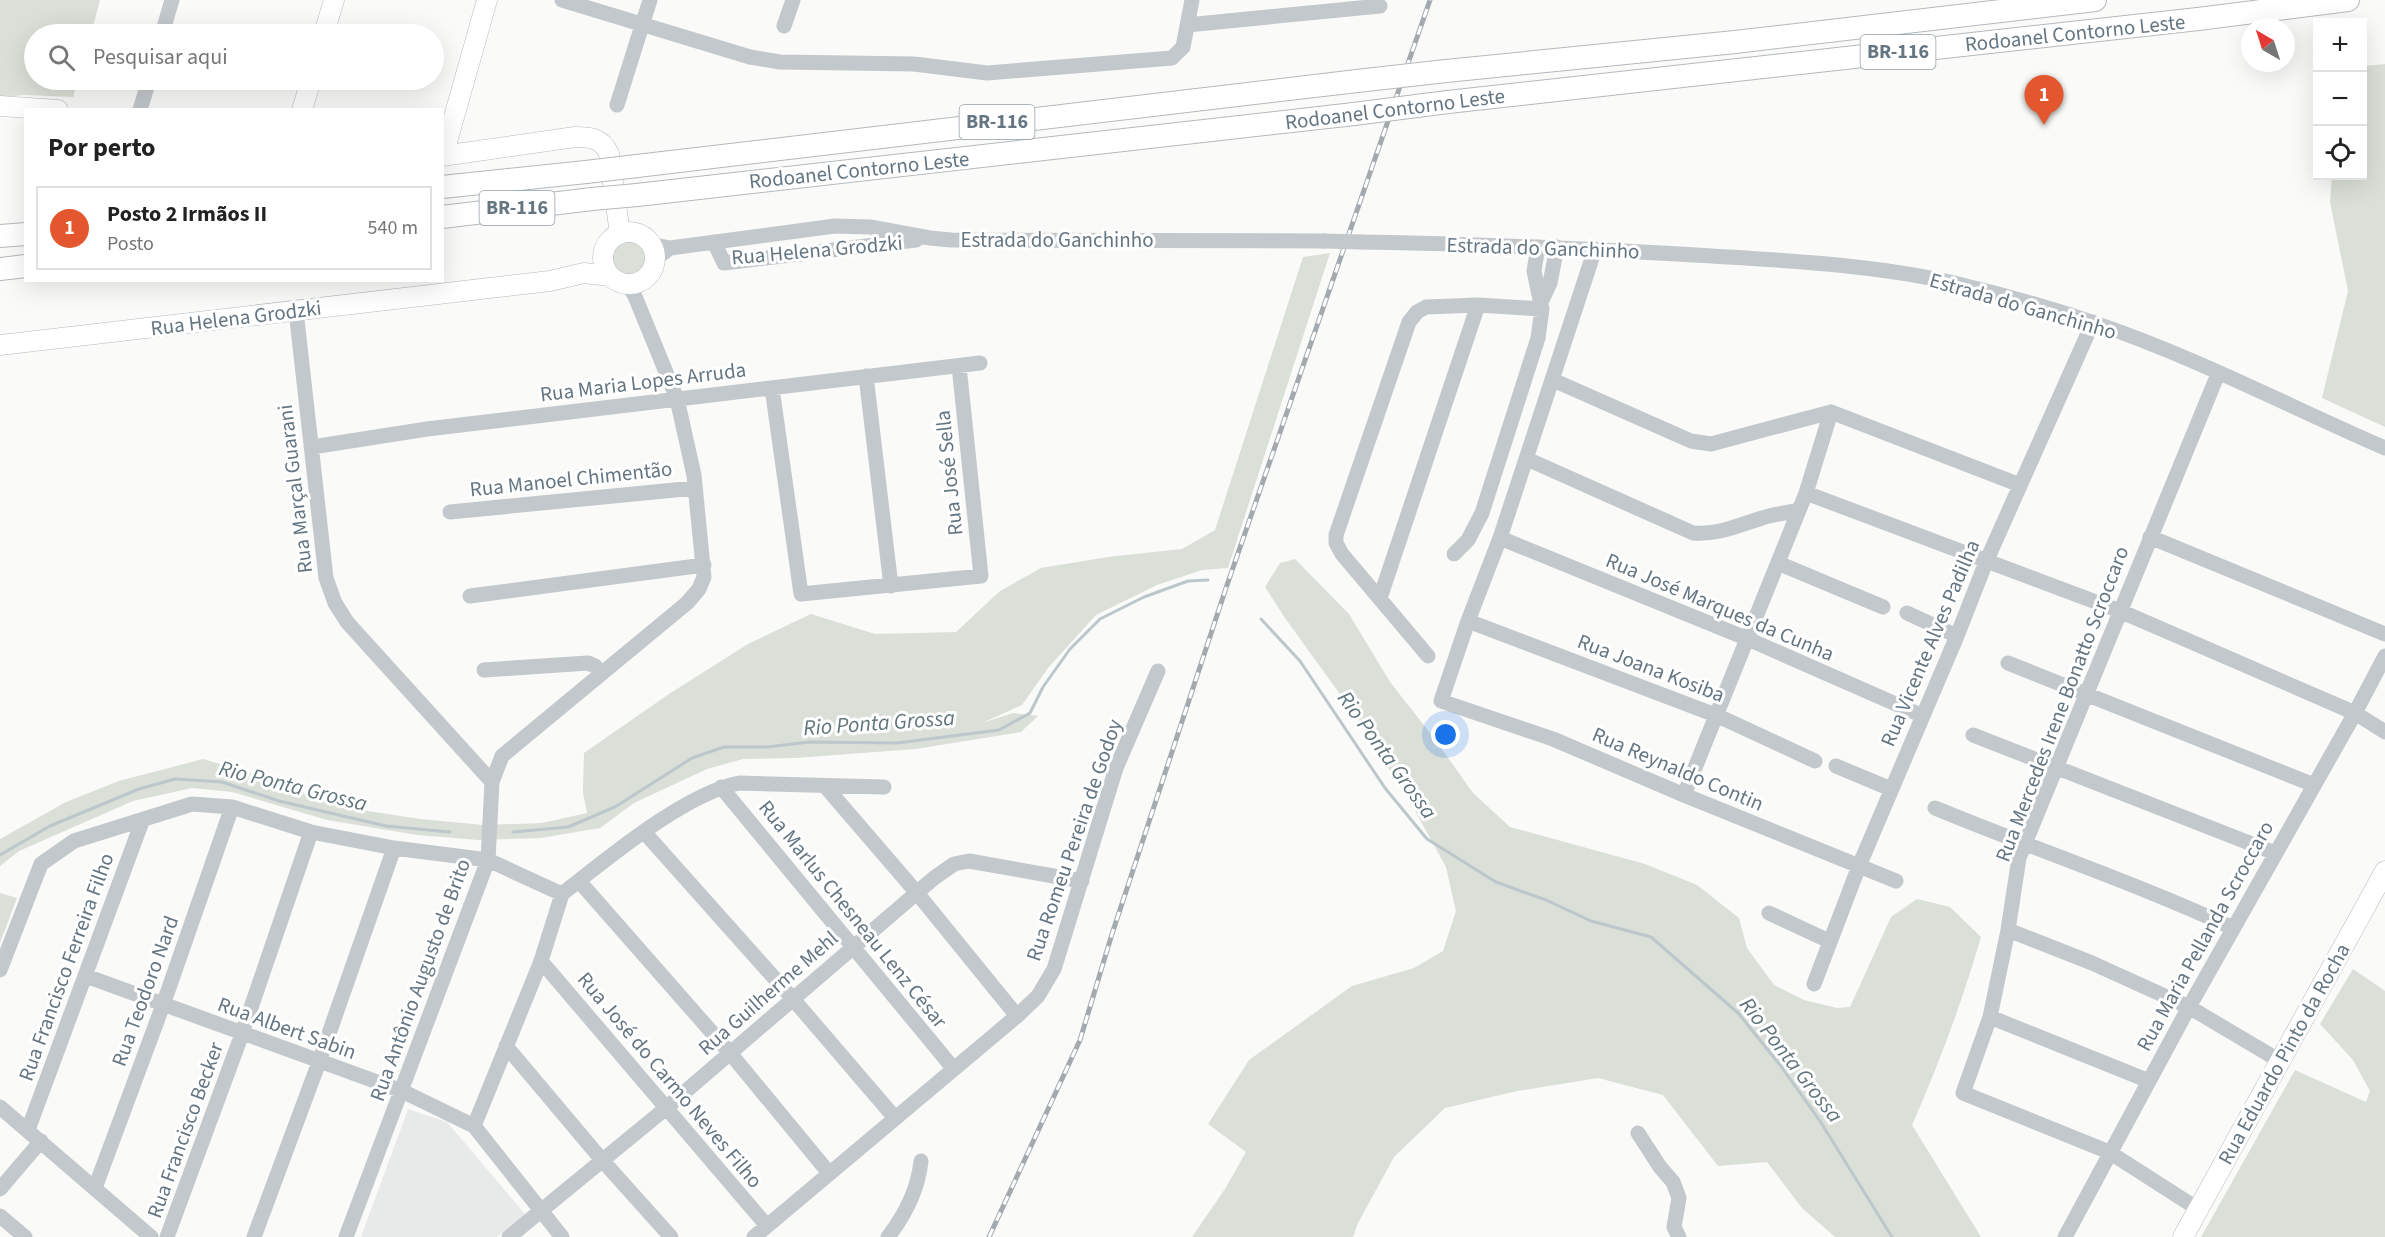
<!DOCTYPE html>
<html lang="pt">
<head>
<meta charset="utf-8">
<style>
	body { margin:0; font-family:"Source Sans 3",sans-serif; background:#f2f2f2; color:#222 }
	.controls { position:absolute; right:18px; top:18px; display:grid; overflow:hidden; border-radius:0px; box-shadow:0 6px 24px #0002 }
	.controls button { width:54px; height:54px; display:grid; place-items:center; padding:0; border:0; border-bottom:2px solid #e0e0e0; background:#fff; color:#222; font:30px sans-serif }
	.compass { position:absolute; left:2241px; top:18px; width:54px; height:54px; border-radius:50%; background:#fff; box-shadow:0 6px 24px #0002; rotate:321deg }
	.you { position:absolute; left:1446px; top:735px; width:21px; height:21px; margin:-15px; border:4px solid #fff; border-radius:50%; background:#1a73e8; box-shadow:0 0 0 9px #1a73e833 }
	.badge { display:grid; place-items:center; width:39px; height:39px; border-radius:50%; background:#e4572e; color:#fff; font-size:20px; font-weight:700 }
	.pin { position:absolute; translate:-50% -50px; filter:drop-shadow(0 2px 3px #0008) }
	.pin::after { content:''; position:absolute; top:32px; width:21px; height:18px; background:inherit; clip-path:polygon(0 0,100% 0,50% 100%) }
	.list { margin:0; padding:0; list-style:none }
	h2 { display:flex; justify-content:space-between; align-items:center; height:78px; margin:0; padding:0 24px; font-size:26px }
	h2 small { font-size:20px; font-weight:400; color:#767676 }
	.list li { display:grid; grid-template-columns:39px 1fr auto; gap:18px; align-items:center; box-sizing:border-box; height:84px; margin:0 12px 12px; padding:0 12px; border:2px solid #e0e0e0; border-radius:0px }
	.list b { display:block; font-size:22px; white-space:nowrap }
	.list p { margin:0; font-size:20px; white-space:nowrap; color:#767676 }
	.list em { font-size:20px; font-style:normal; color:#767676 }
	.icon { flex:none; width:33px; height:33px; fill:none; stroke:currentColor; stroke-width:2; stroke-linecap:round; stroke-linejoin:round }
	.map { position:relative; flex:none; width:2385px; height:1237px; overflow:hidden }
	.search { position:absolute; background:#fff; box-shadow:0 6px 24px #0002; left:24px; top:24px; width:420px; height:66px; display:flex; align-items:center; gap:15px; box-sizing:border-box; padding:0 21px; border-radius:33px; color:#767676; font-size:22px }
	.panel { position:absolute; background:#fff; box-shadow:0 6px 24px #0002; left:24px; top:108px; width:420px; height:174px; border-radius:0px }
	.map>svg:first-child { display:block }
	.built { fill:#e8e9e9 }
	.green { fill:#dadfd7 }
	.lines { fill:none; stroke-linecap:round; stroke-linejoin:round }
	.stream { stroke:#bbc7cb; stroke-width:3 }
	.major-casing { stroke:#b5babe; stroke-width:21 }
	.highway-casing { stroke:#b4b9bd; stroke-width:24 }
	.minor { stroke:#c3c8cc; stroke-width:15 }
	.major { stroke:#fff; stroke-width:20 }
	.highway { stroke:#fff; stroke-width:22 }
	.rail-casing { stroke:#a2aab0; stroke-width:5 }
	.rail { stroke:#fff; stroke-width:3; stroke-dasharray:9; stroke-linecap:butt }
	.highway-bridge-casing { stroke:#b4b9bd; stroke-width:24; stroke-linecap:butt }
	.minor-bridge { stroke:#c3c8cc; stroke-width:15 }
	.highway-bridge { stroke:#fff; stroke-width:22 }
	.labels { text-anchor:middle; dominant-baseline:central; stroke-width:6; stroke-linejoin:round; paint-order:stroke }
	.shield { fill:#fff; stroke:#939fa8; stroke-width:1.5 }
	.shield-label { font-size:20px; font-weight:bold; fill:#657683 }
	.street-label { font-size:21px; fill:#657683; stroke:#fff }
	.water-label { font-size:22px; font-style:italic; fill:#60757c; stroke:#fff }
</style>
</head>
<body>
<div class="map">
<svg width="2385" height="1237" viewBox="0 0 2385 1237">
	<rect width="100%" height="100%" fill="#fafaf8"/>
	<path class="built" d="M408,1109L447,1122L525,1214L497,1237H361Z"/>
	<path class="green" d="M0,0H100L91,34H34V80H78L73,97L25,95L0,97Z
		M2385,64V427L2322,398L2348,291L2330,202L2332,176H2362L2363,66Z
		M608 258a20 20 0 1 1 40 0a20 20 0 1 1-40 0Z
		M1330,253L1228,568L1202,570L1157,585L1096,615L1048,668L1022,705L982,723L1013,713L1038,716L1021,732L916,749L795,758L743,759L707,769L634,803L600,828L541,838L478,840L417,835L327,820L232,792L192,788L133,801L19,851L0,866V839L66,802L119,781L203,759L247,772L335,806L420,819L483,825L542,823L587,813L583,793L584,753L669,694L748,644L811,614L875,634L956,632L1000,591L1041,568L1108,557L1182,549L1215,530L1303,257Z
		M1295,559L1349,614L1390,682L1434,738L1473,793L1510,827L1645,864L1697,885L1739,918L1747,948L1774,985L1804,1000L1837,1008L1850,1007L1891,917L1917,899L1950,907L1981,937C1962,1002 1939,1064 1912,1125L1981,1237H1835L1802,1208L1767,1162L1718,1166L1663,1095L1598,1078L1517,1091L1445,1108L1394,1157L1358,1223L1353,1237H1192L1225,1189L1246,1152L1208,1124L1249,1060L1352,986L1414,968L1443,951L1456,911L1446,867L1413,807L1355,715L1285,618L1265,587L1280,563Z
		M0,893L17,898L0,943Z
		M2353,969L2385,991V1237H2201L2295,1070L2366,1102L2370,1091L2353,1060L2320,1024Z"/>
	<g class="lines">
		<path class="stream" d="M1261,619L1300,661L1385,788L1427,839L1496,882L1546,900L1591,921L1651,937L1738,1013L1780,1065L1820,1121L1892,1237
			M513,832L568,827L615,807L692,758L724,747H767L810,742L897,743L999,730L1030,713L1043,687L1070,649L1100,619L1144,597L1188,581L1208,580
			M0,855L50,826L139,789L175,779L222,782L279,801L386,826L450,832"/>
		<defs>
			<path id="major" d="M324,34L334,0
				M0,106L58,110
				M302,110L311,80
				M442,156L575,137C591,137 602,138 609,154L620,234
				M443,156L487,0
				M603 258a26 26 0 1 1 52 0a26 26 0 1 1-52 0Z
				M0,345L550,281L584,273L610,276
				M2183,1237L2385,871"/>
			<path id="highway" d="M1446,71L1735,42L2095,0
				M1448,102L2198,19L2348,0
				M637,166L1357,81
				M442,187L586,172
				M637,195L1354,114
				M442,217L592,199
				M0,236L26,234
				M0,269L26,266"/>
		</defs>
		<use href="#major" class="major-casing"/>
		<use href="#highway" class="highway-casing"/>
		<path class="minor" d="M562,0L750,57L780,62L914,64L987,73L1172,58L1183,47L1192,0
			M1187,25L1380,6
			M784,26L793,0
			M162,34L172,0
			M617,105L650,0
			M140,110L149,80
			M714,242L724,263L916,240
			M1362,242C1478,244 1595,249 1712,256C1793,261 1875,265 1954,283C2001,294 2047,307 2092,322C2193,356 2288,406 2385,448
			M650,244L670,248L835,226L870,227L930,238L951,240L1324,241
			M1595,249L1500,538L1468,621L1441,701L1553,739L1684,795L1896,881
			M654,260L670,248
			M1542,300L1550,283L1557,247
			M296,311L326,578L335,603L347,622L492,782
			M866,376L891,586
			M1553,380L1691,441L1711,444L1831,412L2020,485
			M772,388L801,594L981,576L959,366
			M312,447L427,429L980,363
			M1527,459L1693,533C1719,535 1739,525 1762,518C1774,514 1787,513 1799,510
			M1806,493L2120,611L2355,713L2385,732
			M450,512L695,488
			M2150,537L2385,634
			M1500,538L1748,639L1923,716
			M1454,554L1468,540L1482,513L1538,338L1542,309L1534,271L1538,247
			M1778,563L1883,607
			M470,596L704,565
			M1380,598L1478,305
			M1907,613L1957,636
			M1468,621L1718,716L1815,761
			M1428,656L1342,554L1336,543V535L1409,322L1417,312L1426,307L1478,305L1542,309
			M2008,663L2314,785
			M484,670L588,663L595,666L601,672
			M1973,735L2275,853
			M1836,766L1891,789
			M825,786L917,893L1017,1016
			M721,787L953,1068
			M1684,795L1806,493L1831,412
			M1935,808C2034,849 2136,883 2233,928
			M645,833L793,999L895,1118
			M579,881L730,1053L829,1173
			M1769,913L1829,941
			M2008,930L2092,963L2189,1007L2280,1061
			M541,961L767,1226
			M0,970L41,864L74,841L192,804L232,807L311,832L394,848L488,860L562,894C607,859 684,794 739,783L884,787
			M86,976L402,1091L474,1126L562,1237
			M1814,984L1859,866L1957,636L1986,562L2093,322
			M1990,1017L2149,1081
			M506,1046L602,1160L671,1237
			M0,1107L151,1237
			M474,1126L541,961L562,894
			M28,1130L143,819
			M1638,1133L1660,1167L1673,1182L1679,1198L1674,1227L1679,1237
			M95,1188L163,1005L232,807
			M0,1189L41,1141
			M2198,1209L2109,1152L1963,1093L1990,1017L2008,930L2019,858L2218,374
			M0,1216L25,1237
			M167,1237L242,1034L311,832
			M254,1237L319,1062L394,848
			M346,1237L488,860L492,782L502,756L687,603L699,589L704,577L694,475L677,399L634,294L626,284
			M509,1237L665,1109L934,878L954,864L969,861L1082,881
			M754,1237L1017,1016L1038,996L1054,969L1116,768L1158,671
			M888,1237C905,1215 918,1190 921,1161
			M2065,1237L2189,1007L2355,713L2385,656"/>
		<use href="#major" class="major"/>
		<use href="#highway" class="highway"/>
		<defs>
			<path id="rail" d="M989,1237L1080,1040L1112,934L1226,588L1430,0"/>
		</defs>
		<use href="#rail" class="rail-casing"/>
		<use href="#rail" class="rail"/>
		<defs>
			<path id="highway-bridge" d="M1357,81L1446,71
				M1354,114L1448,102
				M586,172L637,166
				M592,199L637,195"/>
		</defs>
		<use href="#highway-bridge" class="highway-bridge-casing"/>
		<path class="minor-bridge" d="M1324,241L1362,242"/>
		<use href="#highway-bridge" class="highway-bridge"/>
	</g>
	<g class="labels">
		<g class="shield">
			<rect x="1860.5" y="35" width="75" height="34" rx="4.5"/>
			<rect x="959.5" y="105" width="75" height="34" rx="4.5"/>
			<rect x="479.5" y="191" width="75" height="34" rx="4.5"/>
		</g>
		<g class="shield-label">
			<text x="1898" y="52">BR-116</text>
			<text x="997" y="122">BR-116</text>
			<text x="517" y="208">BR-116</text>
		</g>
		<g class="street-label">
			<text transform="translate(2075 33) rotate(-6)">Rodoanel Contorno Leste</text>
			<text transform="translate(1395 109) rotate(-7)">Rodoanel Contorno Leste</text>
			<text transform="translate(859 170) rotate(-6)">Rodoanel Contorno Leste</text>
			<text x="1057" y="240">Estrada do Ganchinho</text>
			<text transform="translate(1543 248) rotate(2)">Estrada do Ganchinho</text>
			<text transform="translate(817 250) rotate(-5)">Rua Helena Grodzki</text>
			<text transform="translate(2023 306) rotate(16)">Estrada do Ganchinho</text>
			<text transform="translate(236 318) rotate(-7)">Rua Helena Grodzki</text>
			<text transform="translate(643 382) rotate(-7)">Rua Maria Lopes Arruda</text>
			<text transform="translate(949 473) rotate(-96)">Rua José Sella</text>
			<text transform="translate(571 479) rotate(-6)">Rua Manoel Chimentão</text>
			<text transform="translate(295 489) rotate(-97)">Rua Marçal Guarani</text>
			<text transform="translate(1720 607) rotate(23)">Rua José Marques da Cunha</text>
			<text transform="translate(1930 643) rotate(-67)">Rua Vicente Alves Padilha</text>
			<text transform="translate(1651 668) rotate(21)">Rua Joana Kosiba</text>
			<text transform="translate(2062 704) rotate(-69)">Rua Mercedes Irene Bonatto Scroccaro</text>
			<text transform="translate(1678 769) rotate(23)">Rua Reynaldo Contin</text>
			<text transform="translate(1074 840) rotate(-71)">Rua Romeu Pereira de Godoy</text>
			<text transform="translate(853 914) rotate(51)">Rua Marlus Chesneau Lenz César</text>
			<text transform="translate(2205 936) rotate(-61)">Rua Maria Pellanda Scroccaro</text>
			<text transform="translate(66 967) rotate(-70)">Rua Francisco Ferreira Filho</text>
			<text transform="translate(420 980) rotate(-70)">Rua Antônio Augusto de Brito</text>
			<text transform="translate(145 991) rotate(-70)">Rua Teodoro Nard</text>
			<text transform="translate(768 993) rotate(-41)">Rua Guilherme Mehl</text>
			<text transform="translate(287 1028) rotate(20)">Rua Albert Sabin</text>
			<text transform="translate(2284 1054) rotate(-61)">Rua Eduardo Pinto da Rocha</text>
			<text transform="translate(670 1080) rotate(50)">Rua José do Carmo Neves Filho</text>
			<text transform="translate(185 1130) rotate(-70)">Rua Francisco Becker</text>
		</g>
		<g class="water-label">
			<text transform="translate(879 723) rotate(-4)">Rio Ponta Grossa</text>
			<text transform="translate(1387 755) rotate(54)">Rio Ponta Grossa</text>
			<text transform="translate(293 786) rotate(14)">Rio Ponta Grossa</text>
			<text transform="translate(1791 1060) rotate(52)">Rio Ponta Grossa</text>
		</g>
	</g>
</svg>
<div class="controls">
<button>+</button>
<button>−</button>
<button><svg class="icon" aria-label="locate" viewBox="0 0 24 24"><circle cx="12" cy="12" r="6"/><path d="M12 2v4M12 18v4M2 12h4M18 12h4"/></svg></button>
</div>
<svg class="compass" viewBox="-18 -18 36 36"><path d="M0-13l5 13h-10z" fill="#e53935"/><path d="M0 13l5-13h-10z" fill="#767676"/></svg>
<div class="you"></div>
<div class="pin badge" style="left:2044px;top:125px">1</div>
<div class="search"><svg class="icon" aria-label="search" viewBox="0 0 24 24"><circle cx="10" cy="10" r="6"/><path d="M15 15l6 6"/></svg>Pesquisar aqui</div>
<section class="panel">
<h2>Por perto<small></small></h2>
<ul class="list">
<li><span class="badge">1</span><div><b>Posto 2 Irmãos II</b><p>Posto</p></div><em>540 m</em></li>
</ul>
</section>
</div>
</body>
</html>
